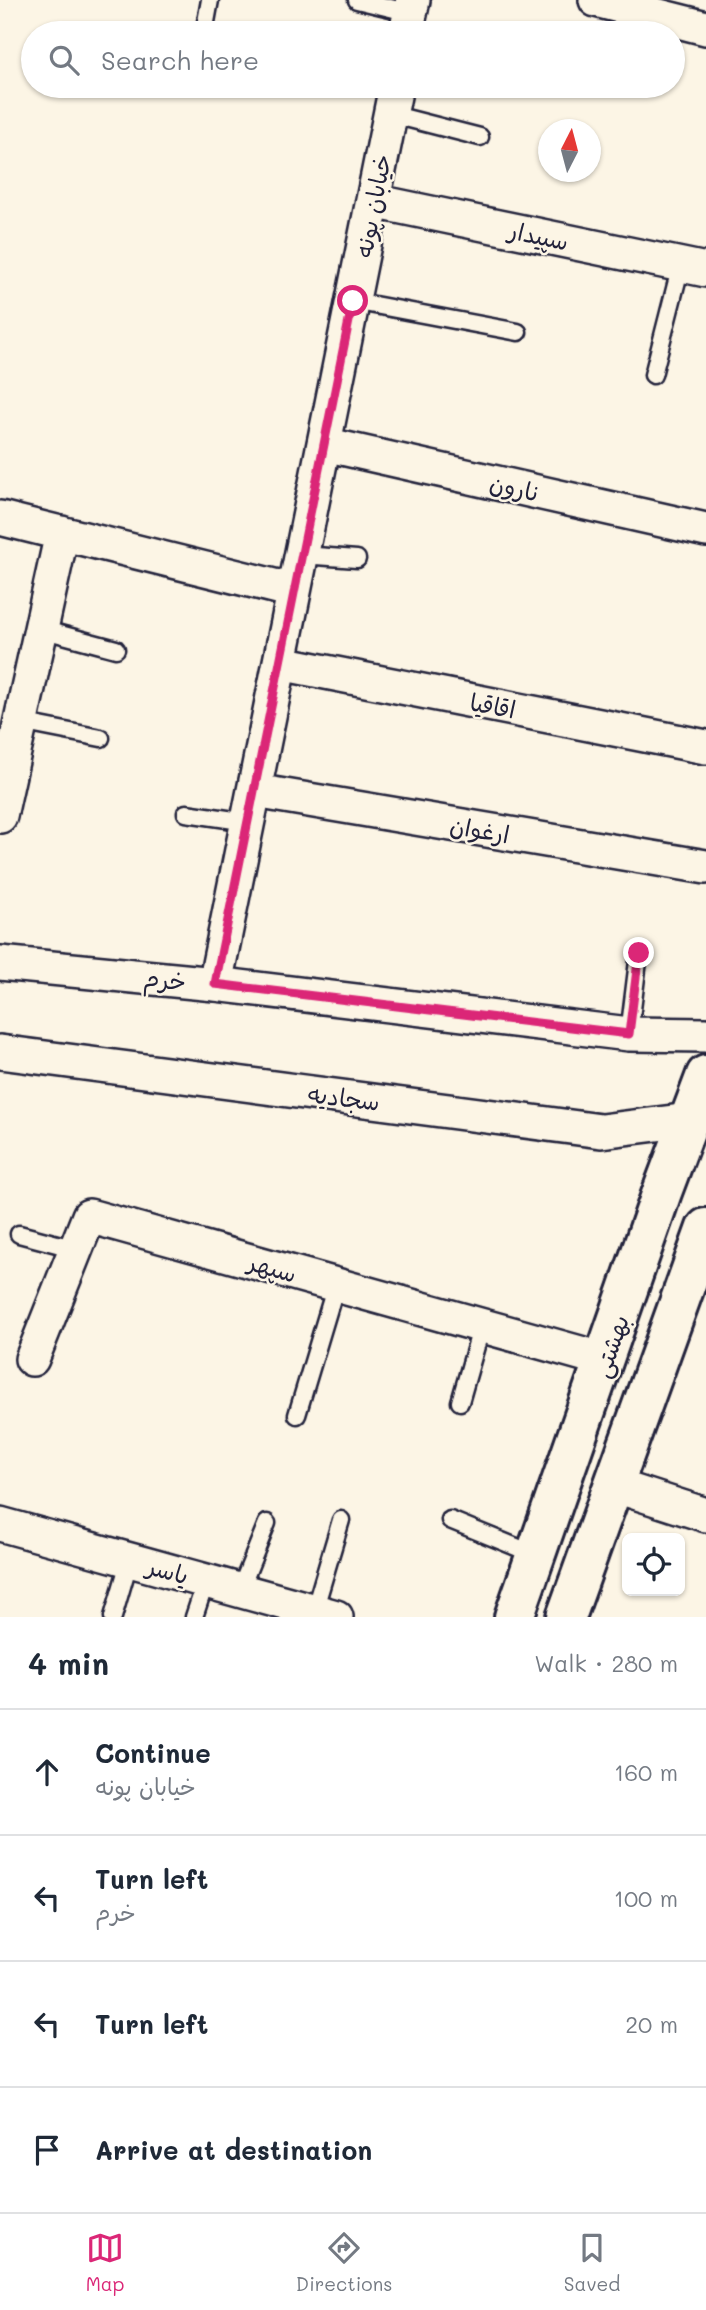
<!DOCTYPE html>
<html lang="en">
<head>
<meta charset="utf-8">
<style>
	body { margin:0; font-family:Mali,"Playpen Sans Arabic",sans-serif; background:#f6f6f7; color:#1f2937 }
	.controls { position:absolute; right:21px; bottom:21px; display:grid; overflow:hidden; border-radius:10px; box-shadow:0 2px 5px #0004 }
	.controls button { width:63px; height:63px; display:grid; place-items:center; padding:0; border:0; border-bottom:2px solid #e0e1e3; background:#fff; color:#1f2937; font:35px sans-serif }
	.compass { position:absolute; left:538px; top:119px; width:63px; height:63px; border-radius:50%; background:#fff; box-shadow:0 2px 5px #0004; rotate:6deg }
	.stop { position:absolute; width:21px; height:21px; margin:-16px; border:5px solid #db2777; border-radius:50%; background:#fff }
	.stop.end { background:#db2777; border-color:#fff; box-shadow:0 2px 7px #0008 }
	.list { margin:0; padding:0; list-style:none }
	h2 { display:flex; justify-content:space-between; align-items:center; height:91px; margin:0; padding:0 28px; font-size:30px }
	h2 small { font-size:23px; font-weight:400; color:#747a83 }
	.list li { display:grid; grid-template-columns:46px 1fr auto; gap:21px; align-items:center; box-sizing:border-box; height:126px; padding:0 28px; border-top:2px solid #e0e1e3 }
	.list b { display:block; font-size:26px; white-space:nowrap }
	.list p { margin:0; font-size:23px; white-space:nowrap; color:#747a83 }
	.list em { font-size:23px; font-style:normal; color:#747a83 }
	.icon { flex:none; width:38px; height:38px; fill:none; stroke:currentColor; stroke-width:2; stroke-linecap:round; stroke-linejoin:round }
	.map { position:relative; flex:none; width:706px; height:1617px; overflow:hidden }
	.search { position:absolute; background:#fff; box-shadow:0 2px 5px #0004; left:21px; right:21px; top:21px; height:77px; display:flex; align-items:center; gap:18px; box-sizing:border-box; padding:0 24px; border-radius:38px; color:#747a83; font-size:26px }
	.sheet { height:595px; background:#fff }
	nav { display:flex; justify-content:space-around; align-items:center; box-sizing:border-box; height:98px; border-top:2px solid #e0e1e3; background:#fff; font-size:19px; color:#747a83 }
	nav a { display:grid; justify-items:center; gap:4px }
	nav .on { color:#db2777 }
	.map>svg:first-child { display:block }
	.lines { fill:none; stroke-linecap:round; stroke-linejoin:round }
	.lane-casing { stroke:#22223b; stroke-width:21 }
	.street-casing { stroke:#22223b; stroke-width:38 }
	.secondary-casing { stroke:#22223b; stroke-width:44 }
	.lane { stroke:#fcf5e5; stroke-width:16 }
	.street { stroke:#fcf5e5; stroke-width:33 }
	.secondary { stroke:#fcf5e5; stroke-width:38 }
	.route { stroke:#db2777; stroke-width:9 }
	.labels { text-anchor:middle; dominant-baseline:central; stroke-width:5; stroke-linejoin:round; paint-order:stroke }
	.street-label { font-size:24px; fill:#22223b; stroke:#fcf5e5 }
</style>
</head>
<body>
<div class="map">
<svg width="706" height="1617" viewBox="0 0 706 1617">
	<rect width="100%" height="100%" fill="#fcf5e5"/>
	<filter id="ink" filterUnits="userSpaceOnUse"><feTurbulence type="fractalNoise" baseFrequency=".0143" numOctaves="2"/><feDisplacementMap in="SourceGraphic" scale="14" xChannelSelector="R" yChannelSelector="G"/><feConvolveMatrix kernelMatrix="1 2 1 2 8 2 1 2 1" color-interpolation-filters="sRGB"/></filter>
	<g filter="url(#ink)">
		<g class="lines">
			<defs>
				<path id="lane" d="M357,0L411,13
					M204,33L210,0
					M390,114L480,137
					M353,301L518,332
					M653,375L681,265
					M302,555L357,559
					M41,629L116,649
					M20,722L101,738
					M186,813L248,822
					M629,1034L639,953
					M19,1234L76,1249
					M460,1402L482,1325
					M297,1415L336,1285
					M450,1520L536,1555
					M240,1590L267,1523
					M314,1611L341,1520
					M113,1617L130,1559
					M194,1617L206,1581"/>
				<path id="street" d="M596,0L706,28
					M406,33L413,0
					M373,201L706,270
					M324,444L706,530
					M0,518L294,591
					M280,663L706,747
					M255,791L706,867
					M0,816L62,533
					M0,963L215,984L629,1034L706,1035
					M215,984L396,86
					M0,1052L601,1131L689,1120
					M32,1359L89,1216L605,1360
					M613,1485L706,1515
					M0,1524L336,1617"/>
				<path id="secondary" d="M514,1617L662,1192L706,1075
					M566,1617L706,1228"/>
			</defs>
			<use href="#lane" class="lane-casing"/>
			<use href="#street" class="street-casing"/>
			<use href="#secondary" class="secondary-casing"/>
			<use href="#lane" class="lane"/>
			<use href="#street" class="street"/>
			<use href="#secondary" class="secondary"/>
		</g>
	</g>
	<g class="lines" filter="url(#ink)">
		<path class="route" d="M353,301L215,984L629,1034L639,953"/>
	</g>
	<g class="labels">
		<g class="street-label">
			<text transform="translate(372 206) rotate(-79)">خیابان پونه</text>
			<text transform="translate(539 235) rotate(12)">سپیدار</text>
			<text transform="translate(515 487) rotate(13)">نارون</text>
			<text transform="translate(493 705) rotate(11)">اقاقیا</text>
			<text transform="translate(480 829) rotate(10)">ارغوان</text>
			<text transform="translate(165 979) rotate(6)">خرم</text>
			<text transform="translate(344 1097) rotate(7)">سجادیه</text>
			<text transform="translate(273 1267) rotate(16)">سپهر</text>
			<text transform="translate(610 1346) rotate(-71)">بهشتی</text>
			<text transform="translate(168 1570) rotate(15)">یاسر</text>
		</g>
	</g>
</svg>
<div class="controls">
<button><svg class="icon" aria-label="locate" viewBox="0 0 24 24"><circle cx="12" cy="12" r="6"/><path d="M12 2v4M12 18v4M2 12h4M18 12h4"/></svg></button>
</div>
<svg class="compass" viewBox="-18 -18 36 36"><path d="M0-13l5 13h-10z" fill="#e53935"/><path d="M0 13l5-13h-10z" fill="#747a83"/></svg>
<div class="stop" style="left:353px;top:301px"></div>
<div class="stop end" style="left:639px;top:953px"></div>
<div class="search"><svg class="icon" aria-label="search" viewBox="0 0 24 24"><circle cx="10" cy="10" r="6"/><path d="M15 15l6 6"/></svg>Search here</div>
</div>
<section class="sheet">
<h2>4 min<small>Walk · 280 m</small></h2>
<ul class="list">
<li><svg class="icon" aria-label="ahead" viewBox="0 0 24 24"><path d="M12 20V5M6 11l6-6 6 6"/></svg><div><b>Continue</b><p>خیابان پونه</p></div><em>160 m</em></li>
<li><svg class="icon" aria-label="left" viewBox="0 0 24 24"><path d="M17 20v-9H6M10 6l-5 5 5 5"/></svg><div><b>Turn left</b><p>خرم</p></div><em>100 m</em></li>
<li><svg class="icon" aria-label="left" viewBox="0 0 24 24"><path d="M17 20v-9H6M10 6l-5 5 5 5"/></svg><div><b>Turn left</b></div><em>20 m</em></li>
<li><svg class="icon" aria-label="arrive" viewBox="0 0 24 24"><path d="M6 21V4h12l-3 4 3 4H6"/></svg><div><b>Arrive at destination</b></div></li>
</ul>
</section>
<nav>
<a class="on"><svg class="icon" aria-label="map" viewBox="0 0 24 24"><path d="M3 6l6-2 6 2 6-2v14l-6 2-6-2-6 2zM9 4v14M15 6v14"/></svg>Map</a>
<a><svg class="icon" aria-label="directions" viewBox="0 0 24 24"><path d="M12 3l9 9-9 9-9-9zM9 14v-3h6M13 9l2 2-2 2"/></svg>Directions</a>
<a><svg class="icon" aria-label="saved" viewBox="0 0 24 24"><path d="M7 4h10v16l-5-4-5 4z"/></svg>Saved</a>
</nav>
</body>
</html>
